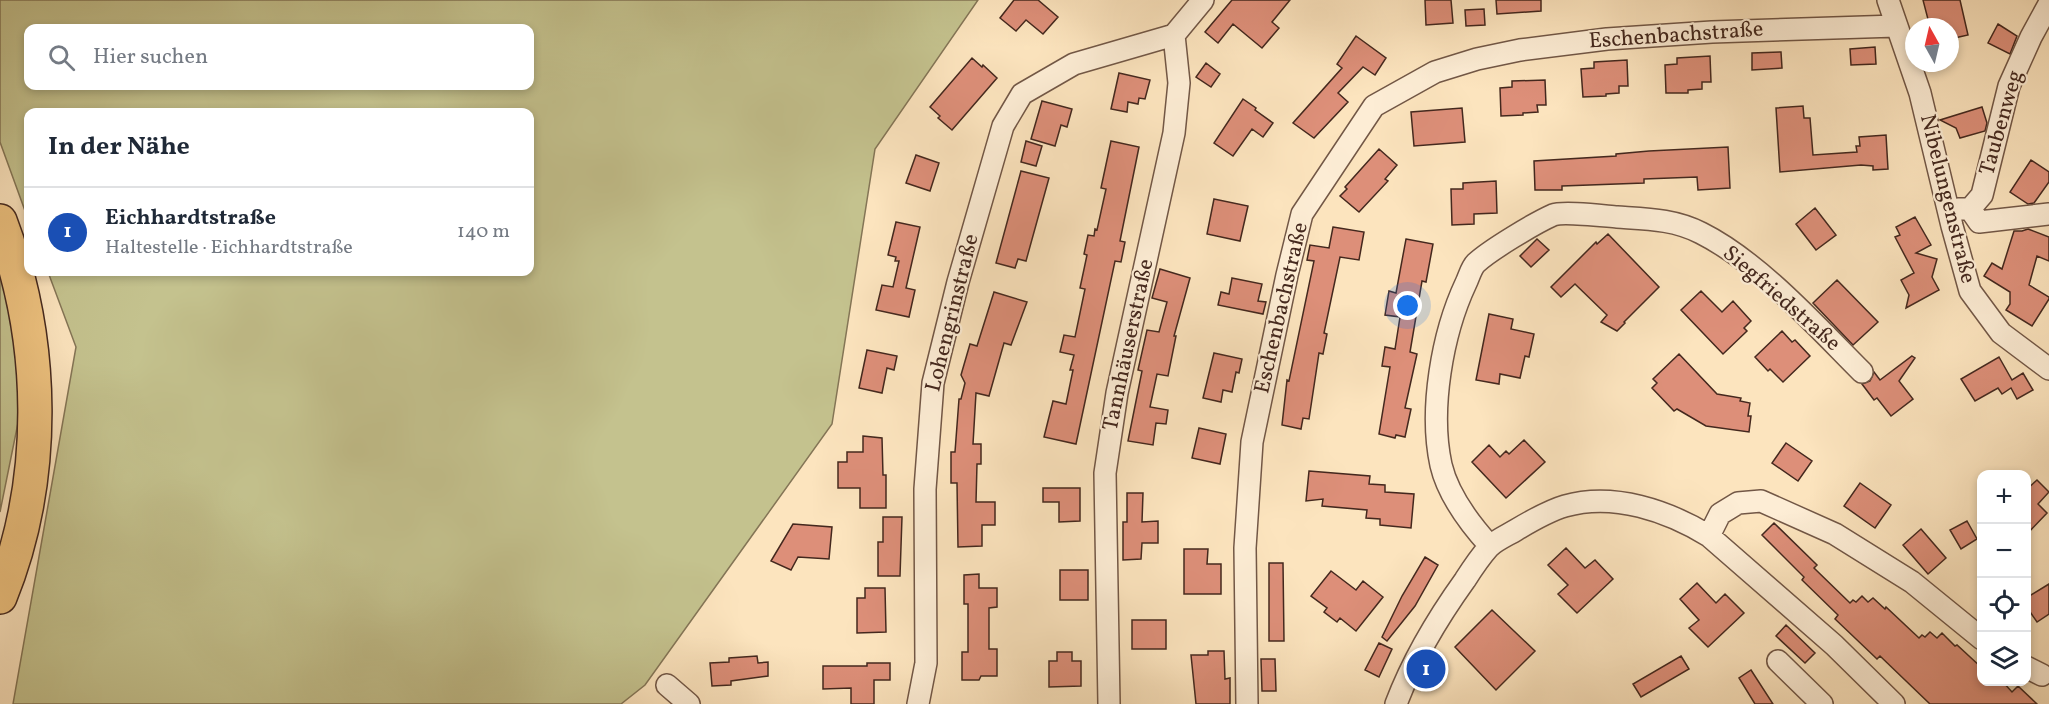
<!DOCTYPE html>
<html lang="de">
<head>
<meta charset="utf-8">
<style>
	body { margin:0; font-family:Vollkorn,serif; background:#f6f6f7; color:#1f2937 }
	.controls { position:absolute; right:18px; bottom:18px; display:grid; overflow:hidden; border-radius:12px; box-shadow:0 3px 9px #0003 }
	.controls button { width:54px; height:54px; display:grid; place-items:center; padding:0; border:0; border-bottom:2px solid #e0e1e3; background:#fff; color:#1f2937; font:30px sans-serif }
	.compass { position:absolute; left:1905px; top:18px; width:54px; height:54px; border-radius:50%; background:#fff; box-shadow:0 3px 9px #0003; rotate:352deg }
	.you { position:absolute; left:1408px; top:306px; width:21px; height:21px; margin:-15px; border:4px solid #fff; border-radius:50%; background:#1a73e8; box-shadow:0 0 0 9px #1a73e833 }
	.badge { display:grid; place-items:center; width:39px; height:39px; border-radius:50%; background:#ea580c; color:#fff; font-size:20px; font-weight:700 }
	.pin { position:absolute; translate:-50% -50%; border:3px solid #fff; box-shadow:0 2px 6px #0006 }
	.list { margin:0; padding:0; list-style:none }
	h2 { display:flex; justify-content:space-between; align-items:center; height:78px; margin:0; padding:0 24px; font-size:26px }
	h2 small { font-size:20px; font-weight:400; color:#747a83 }
	.list li { display:grid; grid-template-columns:39px 1fr auto; gap:18px; align-items:center; box-sizing:border-box; height:90px; padding:0 24px; border-top:2px solid #e0e1e3 }
	.list b { display:block; font-size:22px; white-space:nowrap }
	.list p { margin:0; font-size:20px; white-space:nowrap; color:#747a83 }
	.list em { font-size:20px; font-style:normal; color:#747a83 }
	.icon { flex:none; width:33px; height:33px; fill:none; stroke:currentColor; stroke-width:2; stroke-linecap:round; stroke-linejoin:round }
	.map { position:relative; flex:none; width:2049px; height:704px; overflow:hidden }
	.search { position:absolute; background:#fff; box-shadow:0 3px 9px #0003; left:24px; top:24px; width:510px; height:66px; display:flex; align-items:center; gap:15px; box-sizing:border-box; padding:0 21px; border-radius:12px; color:#747a83; font-size:22px }
	.panel { position:absolute; background:#fff; box-shadow:0 3px 9px #0003; left:24px; top:108px; width:510px; height:168px; border-radius:12px }
	.map>svg:first-child { display:block }
	.green { fill:#c4c28e; stroke:#847556; stroke-width:1.5; fill-rule:evenodd }
	.building { fill:#dd8f79; stroke:#44281e; stroke-width:1.5 }
	.lines { fill:none; stroke-linecap:round; stroke-linejoin:round }
	.minor-casing { stroke:#725746; stroke-width:24 }
	.primary-casing { stroke:#44281e; stroke-width:36 }
	.minor { stroke:#fdedd5; stroke-width:21 }
	.primary { stroke:#eec27f; stroke-width:33 }
	.labels { text-anchor:middle; dominant-baseline:central; stroke-width:4.5; stroke-linejoin:round; paint-order:stroke }
	.street-label { font-size:22px; fill:#44281e; stroke:#fdedd5 }
</style>
</head>
<body>
<div class="map">
<svg width="2049" height="704" viewBox="0 0 2049 704">
	<rect width="100%" height="100%" fill="#fce4be"/>
	<filter id="stains"><feTurbulence type="fractalNoise" baseFrequency=".00333" numOctaves="4"/><feColorMatrix values="0 0 0 0 .2 0 0 0 0 .09 0 0 0 0 .02 0 0 0 .5 -.17"/></filter>
	<radialGradient id="worn" r=".72"><stop offset=".6" stop-color="#630" stop-opacity="0"/><stop offset="1" stop-color="#630" stop-opacity=".3"/></radialGradient>
	<path class="green" d="M0,0H978L875,149L832,424L645,685L621,704H13L76,347L48,272H530V112H28V219L0,142ZM28,28H530V86H28Z
		M0,271L18,333L19,418L0,512Z"/>
	<path class="building" d="M1014,0H1038L1058,17L1043,34L1026,20L1016,31L1000,18Z
		M1232,0H1290L1272,22L1279,28L1262,48L1233,24L1218,43L1205,32Z
		M1425,0H1451L1453,23L1426,25Z
		M1496,0H1541V11L1497,14Z
		M1923,0H1960L1968,35L1950,39V27H1930Z
		M1484,9L1485,25L1466,26L1465,10Z
		M1998,24L2017,36L2010,54L1988,43Z
		M1356,36L1386,58L1375,75L1363,67L1338,93L1348,102L1314,138L1293,123L1342,68L1337,64Z
		M1875,47L1876,64L1851,65L1850,49Z
		M1781,52L1782,68L1752,70V53Z
		M1710,56L1711,82H1702V89L1688,90V93H1666L1665,65L1677,64V58Z
		M972,58L982,67L983,65L997,78L952,130L938,118L940,116L930,107Z
		M1627,60L1628,86H1619V93L1606,94V96L1583,97L1581,69L1594,68V62Z
		M1206,63L1220,74L1211,87L1196,77Z
		M1119,73L1150,80L1145,99L1139,98L1138,104L1128,102L1127,112L1111,109Z
		M1545,80L1546,105H1537L1538,112L1523,113V115L1501,116L1500,88L1512,87V81Z
		M1243,99L1256,108L1255,110L1273,123L1263,137L1252,129L1233,156L1214,143Z
		M1042,101L1072,109L1067,127L1061,125L1055,146L1031,139Z
		M1803,106L1804,118H1810L1813,155L1857,152L1856,146H1860L1859,137L1886,135L1888,169L1873,170V166L1861,165L1780,172L1776,108Z
		M1982,107L1987,123L1985,131L1960,138L1956,128L1940,120Z
		M1462,108L1465,142L1414,146L1411,112Z
		M1026,141L1042,146L1036,166L1021,162Z
		M1111,141L1139,147L1120,241L1125,242L1121,262L1115,261L1076,444L1044,437L1053,401L1066,404L1073,370H1070L1074,355L1060,352L1064,335L1075,337L1085,289L1080,288L1087,255L1084,254L1088,235L1094,236L1095,229L1097,230L1106,189L1101,188Z
		M1728,147L1730,188L1698,190L1697,177L1644,179V183L1562,186V190H1535L1534,161L1616,156V154L1649,151Z
		M1379,149L1397,165L1385,179L1388,181L1359,212L1340,196L1347,189L1345,187Z
		M916,155L939,163L930,191L906,183Z
		M2031,160L2049,172V182L2034,203L2028,204L2010,192Z
		M1021,171L1049,178L1026,261L1018,259L1015,268L996,263Z
		M1496,181L1497,213L1474,214V224L1452,225L1451,189H1463V183Z
		M1214,199L1248,206L1240,241L1207,234Z
		M1815,208L1836,235L1816,250L1796,224Z
		M1915,217L1931,245L1916,253L1937,259L1932,277L1939,290L1906,308L1909,295L1901,280L1914,273L1895,237L1900,235L1896,227Z
		M896,222L920,227L906,288L915,290L909,317L876,310L882,285L893,287L899,261H895L896,257L888,255Z
		M1333,227L1364,232L1359,260L1340,257L1324,333L1327,334L1323,354L1319,353L1309,419L1303,418L1301,429L1282,425L1287,380L1289,381L1314,261L1307,260L1310,245L1329,248Z
		M2028,229L2049,237V261L2037,256L2029,285L2049,297V299L2032,326L2006,310L2010,304V292L1984,276L1992,263L2002,269L2014,231H2022Z
		M1608,234L1659,287L1624,322L1625,323L1617,331L1601,322L1607,315L1575,284L1561,297L1551,287L1596,242L1597,244Z
		M1406,239L1433,244L1426,282L1422,281L1410,352L1417,354L1405,408L1411,409L1405,437L1396,435L1395,438L1379,434L1390,367L1382,366L1385,347L1395,349L1400,317L1385,315L1389,291L1396,293Z
		M1537,239L1549,250L1531,267L1520,256Z
		M1160,269L1190,278L1174,336H1176L1168,376L1157,374L1150,407L1168,410L1166,424L1156,423L1153,445L1128,441L1142,371L1138,370L1147,330L1159,332L1167,302L1152,298Z
		M1232,278L1262,284L1258,301L1266,302L1263,314L1218,305L1221,292L1229,294Z
		M1837,280L1878,322L1853,345L1813,303Z
		M1701,291L1722,312L1733,301L1751,321L1744,328L1747,331L1723,354L1681,310Z
		M994,292L1027,302L1011,345L1004,343L989,396L976,393L973,444H981V464H977L976,502H995V525H982V546L958,547L957,483H951V452H955L959,399H961L965,383L961,375L970,344L977,346Z
		M1489,314L1513,319L1511,329L1534,334L1529,357L1525,356L1520,378L1500,374L1499,384L1476,380Z
		M1782,331L1792,342L1795,340L1810,356L1783,382L1770,369L1768,371L1755,357Z
		M867,350L897,356L894,370L887,368L882,393L859,388Z
		M1214,353L1242,359L1239,373L1236,372L1232,392L1223,390L1221,402L1203,398Z
		M1679,354L1717,394L1741,398L1740,401L1750,403L1748,416H1751L1749,432L1706,426L1677,409L1674,411L1652,388L1657,383L1653,379Z
		M1912,356L1915,358L1899,381L1913,399L1891,416L1877,398L1874,400L1862,384L1870,381L1874,372L1880,380Z
		M1999,357L2012,380L2023,373L2033,390L2017,399L2011,388L2002,394L1998,388L1975,401L1961,379Z
		M1199,428L1226,434L1220,464L1192,458Z
		M863,436L882,438L883,475H886V508H860V488H838V462H847V452H863Z
		M1524,440L1545,462L1506,498L1472,462L1489,445L1500,457L1506,451L1509,454Z
		M1786,443L1812,461L1798,481L1772,463Z
		M1309,471L1370,476L1369,484L1385,485V492L1414,494L1411,528L1380,525V519L1366,518L1367,510L1322,506L1323,499L1306,501Z
		M2037,480L2049,492L2038,504L2047,513L2026,535V490Z
		M1860,483L1891,505L1875,528L1844,506Z
		M1043,488H1080V521L1059,522V502H1043Z
		M1127,493H1143L1142,522L1158,521V543H1142L1141,559L1123,560V522H1127Z
		M883,517H902L900,576H878V542H883Z
		M1967,521L1977,539L1961,549L1950,530Z
		M1774,523L1817,565L1814,568L1850,603L1853,600L1856,602L1862,596L1868,602L1873,598L1885,609L1886,607L1919,638L1922,635L1925,637L1930,632L1937,638L1942,633L1955,646L1957,645L1982,668V681H2002L2012,692L2018,686L2037,704H1930L1880,656L1877,659L1835,619L1838,615L1802,580L1804,577L1762,535Z
		M793,524L832,527L829,559L798,557L791,570L771,561Z
		M1921,529L1946,558L1928,574L1903,545Z
		M1566,548L1585,568L1595,560L1613,579L1577,613L1558,594L1568,585L1548,565Z
		M1184,549H1208L1207,564H1221V594H1184Z
		M1425,557L1438,565L1415,606L1387,641L1382,637L1402,596Z
		M1269,563H1283L1284,641H1269Z
		M1060,570H1088V600H1060Z
		M1331,571L1356,590L1363,581L1383,597L1356,631L1340,618L1337,622L1324,612L1327,608L1311,596Z
		M979,574V588H997V607L989,608V649H997V676H981L979,680H962V652H968V604H964V575Z
		M1697,583L1716,603L1725,594L1744,613L1708,647L1689,628L1699,620L1680,599Z
		M2049,584V614L2037,622L2026,606V598Z
		M865,588H885L886,632L857,633V598H865Z
		M1492,610L1535,651L1496,690L1455,647Z
		M1132,620H1166V649H1132Z
		M1786,625L1815,653L1805,663L1776,636Z
		M1379,643L1392,649L1379,677L1365,670Z
		M1208,651H1224L1225,679L1230,678V704H1196L1191,655H1208Z
		M1057,652H1072V661H1081V686L1049,687V661H1057Z
		M757,656L758,663L768,662V676L731,681V685L712,686L710,663L729,662V658Z
		M1681,656L1689,669L1641,697L1633,684Z
		M1261,659H1275L1276,691H1262Z
		M867,663H890V680H874V704H851V688L823,689V666H867Z
		M1751,670L1773,704H1755L1739,678Z"/>
	<g class="lines">
		<defs>
			<path id="minor" d="M1888,0L1920,93L1952,226L1970,291L2001,333L2049,369
				M1958,209H1970L1979,222L2049,214
				M1970,209L1982,195L2009,86L2031,37L2049,4
				M1709,536L1720,514L1738,503L1761,501L1835,534L1912,582L1982,639
				M1490,546C1470,524 1448,495 1441,465C1429,410 1442,334 1466,283C1469,277 1471,268 1476,263C1490,250 1535,223 1553,215C1563,211 1604,216 1617,217C1646,219 1674,219 1701,233C1759,262 1816,326 1862,372
				M1778,661L1822,704
				M2026,667L2042,675
				M667,685L689,704
				M918,704L926,663L925,489L933,383L958,282L1003,126L1022,94L1074,64L1174,35
				M1109,704L1105,473L1117,393L1174,133L1179,83L1174,35L1203,0
				M1247,704L1245,548L1252,442L1287,275L1302,214L1374,106L1435,72L1477,59L1520,50L1607,39L1712,32L1896,26
				M1396,704C1413,659 1437,619 1465,580C1472,569 1480,557 1489,547C1496,540 1508,535 1516,530C1531,521 1548,511 1565,506C1614,492 1668,511 1709,536L1834,645L1894,704"/>
			<path id="primary" d="M0,221C45,339 48,479 0,597"/>
		</defs>
		<use href="#minor" class="minor-casing"/>
		<use href="#primary" class="primary-casing"/>
		<use href="#minor" class="minor"/>
		<use href="#primary" class="primary"/>
	</g>
	<g class="labels">
		<g class="street-label">
			<text transform="translate(1676 36) rotate(-4)">Eschenbachstraße</text>
			<text transform="translate(2002 123) rotate(-74)">Taubenweg</text>
			<text transform="translate(1947 199) rotate(76)">Nibelungenstraße</text>
			<text transform="translate(1781 299) rotate(41)">Siegfriedstraße</text>
			<text transform="translate(1282 308) rotate(-77)">Eschenbachstraße</text>
			<text transform="translate(953 313) rotate(-76)">Lohengrinstraße</text>
			<text transform="translate(1129 345) rotate(-78)">Tannhäuserstraße</text>
		</g>
	</g>
	<rect width="100%" height="100%" filter="url(#stains)"/>
	<rect width="100%" height="100%" fill="url(#worn)"/>
</svg>
<div class="controls">
<button>+</button>
<button>−</button>
<button><svg class="icon" aria-label="locate" viewBox="0 0 24 24"><circle cx="12" cy="12" r="6"/><path d="M12 2v4M12 18v4M2 12h4M18 12h4"/></svg></button>
<button><svg class="icon" aria-label="layers" viewBox="0 0 24 24"><path d="M12 4l9 5-9 5-9-5zM3 14l9 5 9-5"/></svg></button>
</div>
<svg class="compass" viewBox="-18 -18 36 36"><path d="M0-13l5 13h-10z" fill="#e53935"/><path d="M0 13l5-13h-10z" fill="#747a83"/></svg>
<div class="you"></div>
<div class="pin badge" style="left:1426px;top:669px;background:#1a4fb4">1</div>
<div class="search"><svg class="icon" aria-label="search" viewBox="0 0 24 24"><circle cx="10" cy="10" r="6"/><path d="M15 15l6 6"/></svg>Hier suchen</div>
<section class="panel">
<h2>In der Nähe<small></small></h2>
<ul class="list">
<li><span class="badge" style="background:#1a4fb4">1</span><div><b>Eichhardtstraße</b><p>Haltestelle · Eichhardtstraße</p></div><em>140 m</em></li>
</ul>
</section>
</div>
</body>
</html>
